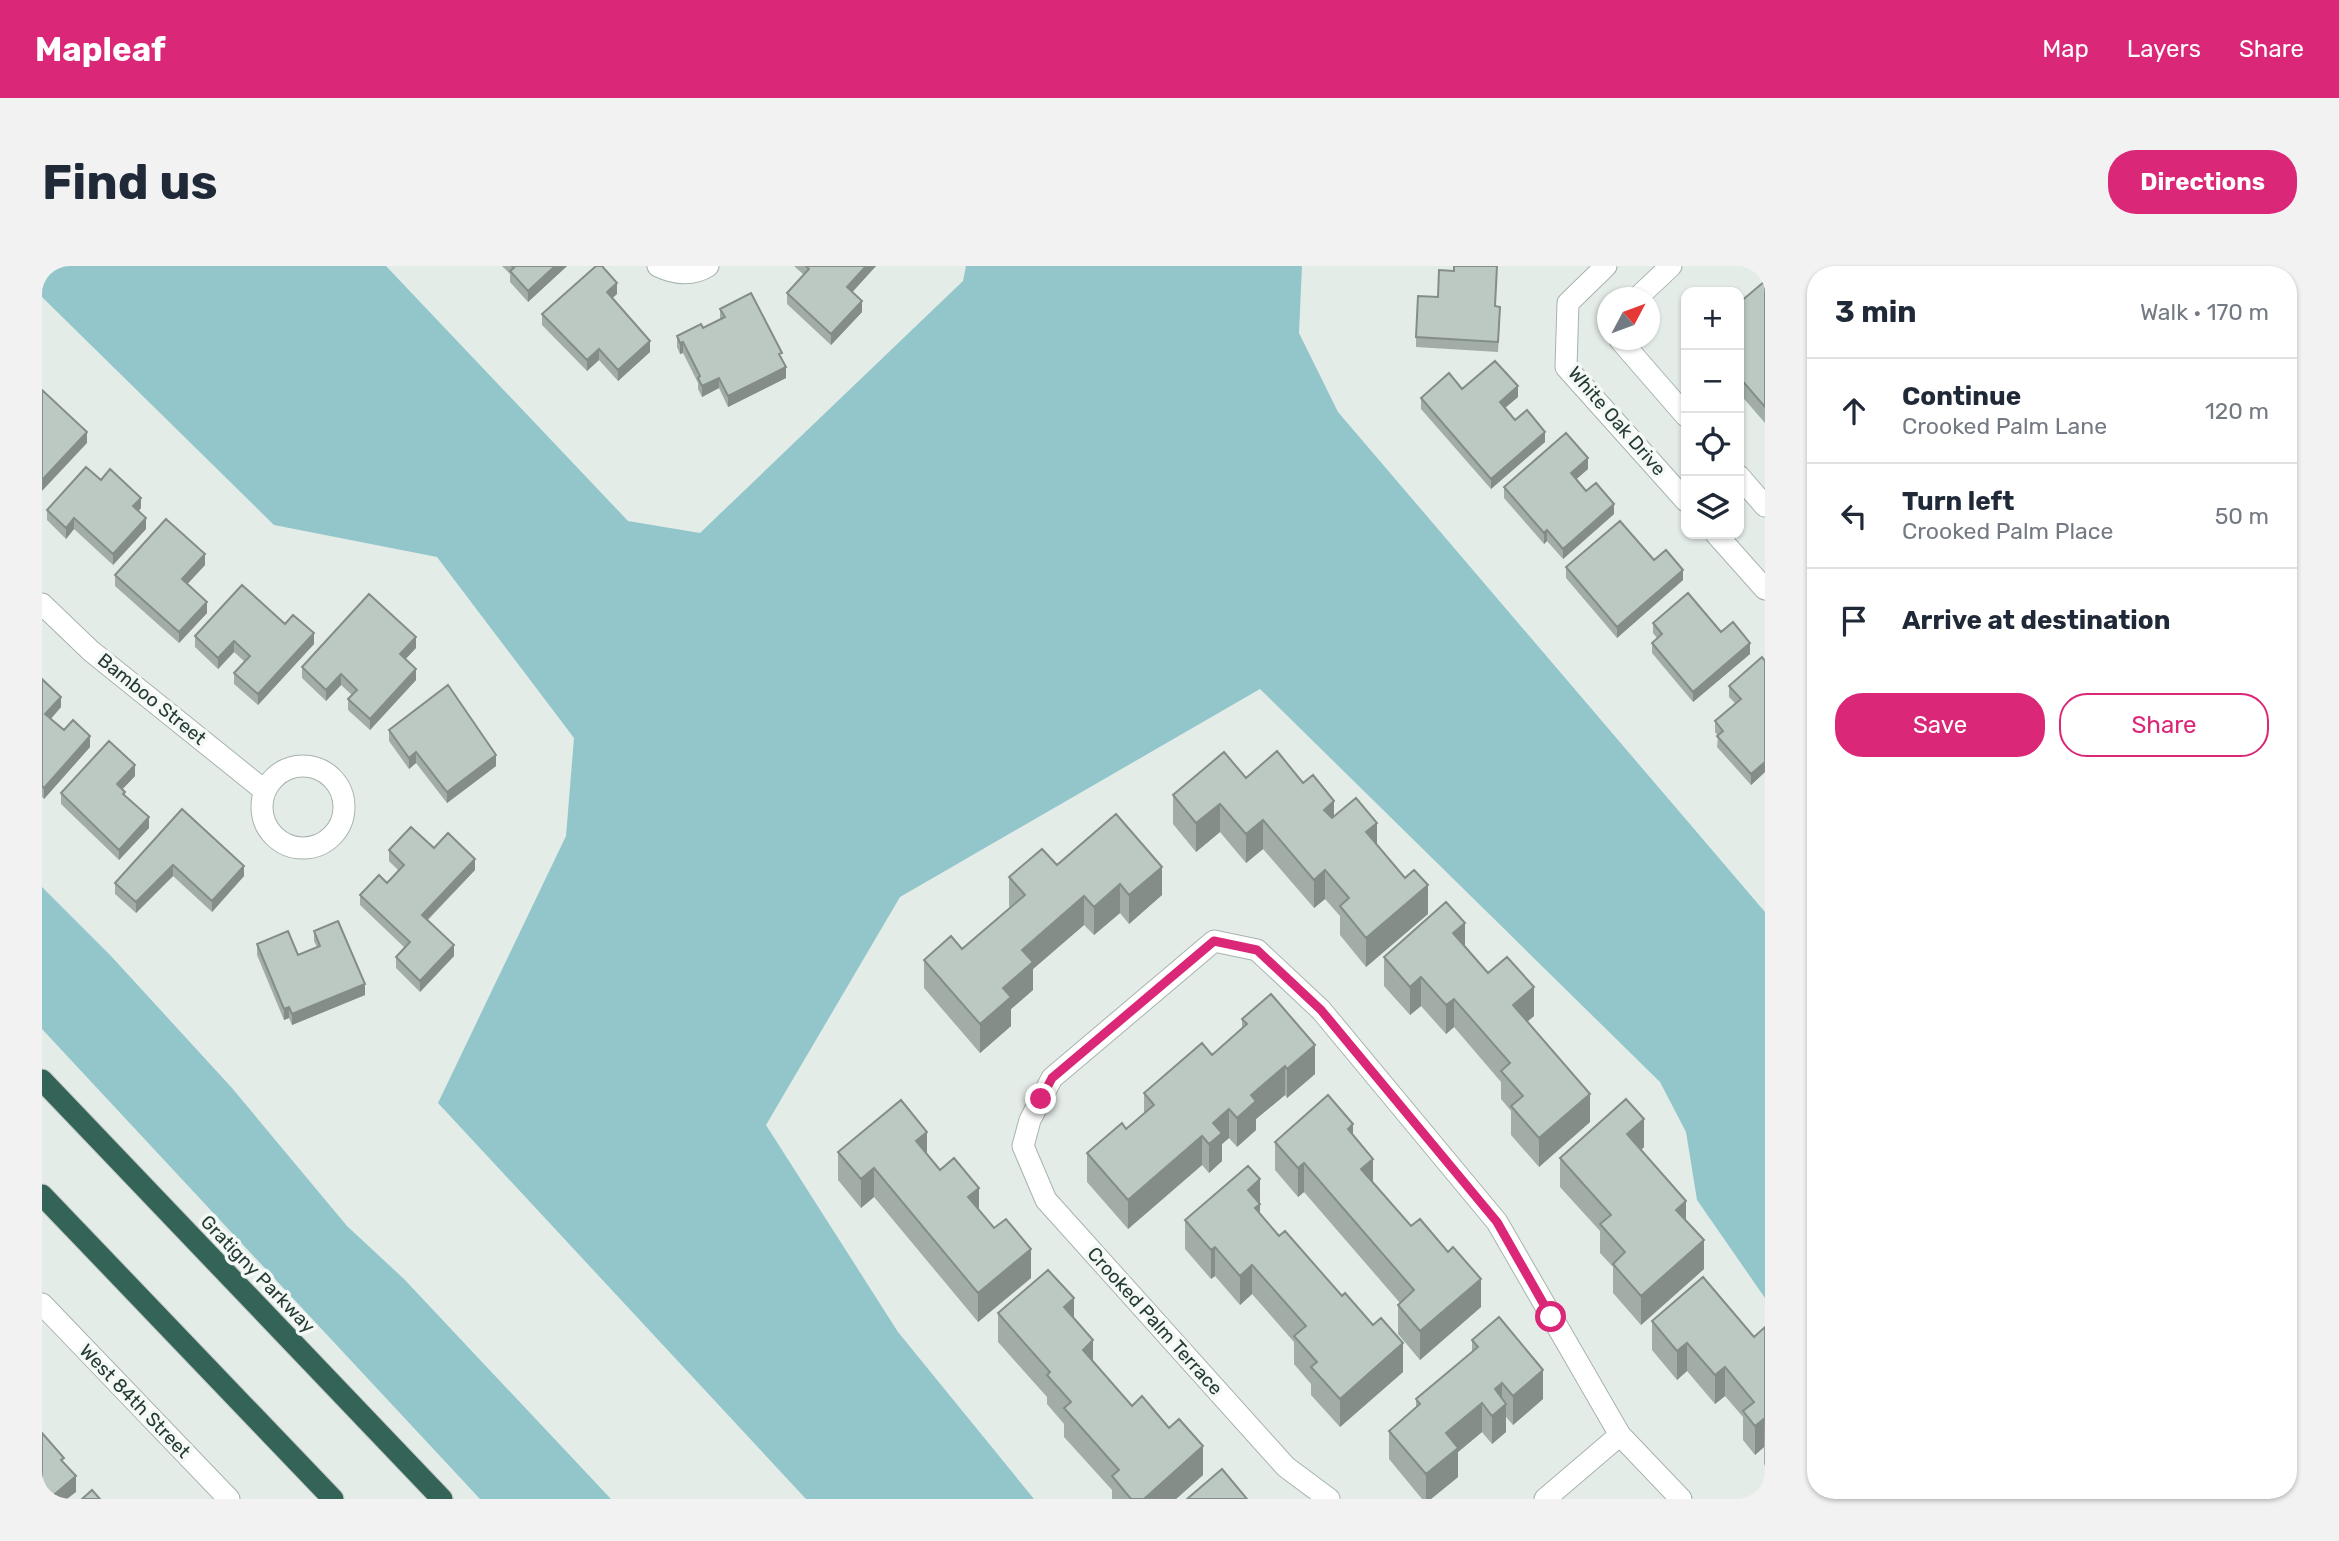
<!DOCTYPE html>
<html lang="en">
<head>
<meta charset="utf-8">
<style>
	body { margin:0; font-family:Rubik,sans-serif; background:#f2f2f3; color:#1f2937 }
	.controls { position:absolute; right:21px; top:21px; display:grid; overflow:hidden; border-radius:14px; box-shadow:0 2px 5px #0004 }
	.controls button { width:63px; height:63px; display:grid; place-items:center; padding:0; border:0; border-bottom:2px solid #e0e1e3; background:#fff; color:#1f2937; font:35px sans-serif }
	.compass { position:absolute; left:1555px; top:21px; width:63px; height:63px; border-radius:50%; background:#fff; box-shadow:0 2px 5px #0004; rotate:49deg }
	.stop { position:absolute; width:21px; height:21px; margin:-16px; border:5px solid #db2777; border-radius:50%; background:#fff }
	.stop.end { background:#db2777; border-color:#fff; box-shadow:0 2px 7px #0008 }
	.list { margin:0; padding:0; list-style:none }
	h2 { display:flex; justify-content:space-between; align-items:center; height:91px; margin:0; padding:0 28px; font-size:30px }
	h2 small { font-size:23px; font-weight:400; color:#747a83 }
	.list li { display:grid; grid-template-columns:46px 1fr auto; gap:21px; align-items:center; box-sizing:border-box; height:105px; padding:0 28px; border-top:2px solid #e0e1e3 }
	.list b { display:block; font-size:26px; white-space:nowrap }
	.list p { margin:0; font-size:23px; white-space:nowrap; color:#747a83 }
	.list em { font-size:23px; font-style:normal; color:#747a83 }
	.actions { display:flex; gap:14px; padding:21px 28px }
	.actions a { flex:1; padding:16px 0; border:2px solid #db2777; border-radius:28px; text-align:center; font-size:24px; color:#db2777 }
	.actions .main { background:#db2777; color:#fff }
	.icon { flex:none; width:38px; height:38px; fill:none; stroke:currentColor; stroke-width:2; stroke-linecap:round; stroke-linejoin:round }
	.map { position:relative; flex:none; width:1723px; height:1233px; overflow:hidden; border-radius:28px }
	header { display:flex; align-items:center; gap:42px; box-sizing:border-box; height:98px; padding:0 35px; background:#db2777; color:#fff }
	header strong { font-size:33px }
	nav { display:flex; gap:38px; margin-inline-start:auto; font-size:24px }
	.intro { display:flex; align-items:center; justify-content:space-between; box-sizing:border-box; height:168px; padding:0 42px }
	h1 { margin:0; font-size:49px }
	.button { padding:18px 32px; border-radius:28px; background:#db2777; color:#fff; font-size:24px; font-weight:700 }
	main { display:flex; gap:42px; padding:0 42px }
	aside { flex:1; background:#fff; border-radius:28px; box-shadow:0 2px 5px #0004 }
	.map>svg:first-child { display:block }
	.water { fill:#92c6cb }
	.lines { fill:none; stroke-linecap:round; stroke-linejoin:round }
	.minor-casing { stroke:#a7b3ae; stroke-width:23 }
	.highway-casing { stroke:#c2c8c6; stroke-width:23 }
	.minor { stroke:#fff; stroke-width:21 }
	.highway { stroke:#346457; stroke-width:21 }
	.wall { fill:#a2ada8 }
	.shaded-wall { fill:#848d88 }
	.building { fill:#bcc9c3; stroke:#848d88; stroke-width:2 }
	.route { stroke:#db2777; stroke-width:9 }
	.labels { text-anchor:middle; dominant-baseline:central; stroke-width:7; stroke-linejoin:round; paint-order:stroke }
	.street-label { font-size:19px; fill:#253b34; stroke:#f4f9f6 }
</style>
</head>
<body>
<header>
<strong>Mapleaf</strong>
<nav><a>Map</a><a>Layers</a><a>Share</a></nav>
</header>
<div class="intro"><h1>Find us</h1><a class="button">Directions</a></div>
<main>
<div class="map">
<svg width="1723" height="1233" viewBox="0 0 1723 1233">
	<rect width="100%" height="100%" fill="#e4ece8"/>
	<path class="water" d="M0,0H344L586,255L658,267L921,15L924,0H1260L1257,67L1296,146L1723,646V1032L1655,934L1644,866L1618,816L1218,423L858,631L724,859L856,1066L992,1233H764L396,837L524,570L532,472L395,291L232,259L0,31Z
		M0,621L69,690L190,822L305,960L362,1013L569,1233H438L0,763Z"/>
	<g class="lines">
		<defs>
			<path id="minor" d="M616,0C633,8 650,10 666,0
				M1564,0L1526,37L1524,101L1644,235
				M1595,32L1629,0
				M1578,74L1644,150
				M1697,210L1723,240
				M1674,268L1723,323
				M0,338L49,385L223,525
				M220 541a41 41 0 1 1 82 0a41 41 0 1 1-82 0Z
				M0,1038L187,1233
				M1287,1233L1244,1201L1004,934L981,880L988,854L1010,812L1172,675L1215,684L1279,744L1455,956L1578,1169L1639,1233
				M1503,1233L1578,1169"/>
			<path id="highway" d="M0,814L400,1233
				M0,929L291,1233"/>
		</defs>
		<use href="#minor" class="minor-casing"/>
		<use href="#highway" class="highway-casing"/>
		<use href="#minor" class="minor"/>
		<use href="#highway" class="highway"/>
	</g>
	<path class="wall" d="M460,0H525L486,36L468,16V8Z
		M752,0H834L810,26L820,46L789,79L745,38V27L762,9Z
		M1723,15V157L1697,127V37Z
		M575,28L570,32L608,86L576,115L557,94L545,105L500,59V48Z
		M1454,40L1458,52L1456,86L1374,81V71Z
		M678,43L740,94L744,112L686,141L677,122L660,131L656,123V117L641,87L638,88L635,81V70L661,62L678,53Z
		M1420,123L1476,131L1463,142L1473,154L1503,176L1449,223L1379,143V132Z
		M1546,203L1534,213L1544,225L1572,248L1521,293L1505,275L1502,278L1462,232V221Z
		M59,214L99,242L96,245L104,263L71,299L32,263L24,273L5,254V244Z
		M1612,294L1641,314L1575,372L1524,312V301Z
		M163,299L145,318L165,347L137,377L73,320V309Z
		M1611,357L1679,366L1708,388L1651,436L1610,387V377L1615,372L1611,367Z
		M153,370L272,378L216,439L192,418V407L203,396L192,386L176,403L153,381Z
		M374,382L363,393L374,414L328,464L306,444V433L310,429L299,419L284,435L260,412V401Z
		M1723,395V506L1709,519L1675,481L1676,470L1673,466V455L1693,437L1687,431V420Z
		M0,413L19,441L9,453L22,464L48,481L2,533L0,531Z
		M347,464L454,500L405,537L374,497L367,503L347,475Z
		M93,510L80,523L83,529L107,562L77,594L19,538V527Z
		M1204,512L1261,517L1292,550L1335,579L1386,648L1324,701L1298,669V650L1283,633L1272,642L1221,583L1204,597L1178,566L1154,586L1131,558V529Z
		M140,543L202,610L170,646L131,610L94,647L73,628V617Z
		M392,582L433,604L386,654L412,690L378,726L354,702V691L363,682L318,639V629L345,617L357,605L347,595V584Z
		M1015,599L1120,629L1087,658L1078,647L1052,669L1042,659L991,703V724L969,743V760L938,787L882,722V694L920,683L968,641L967,640V611Z
		M272,665L323,729L250,759L247,752L242,754L215,689V678L256,689L275,681L272,675Z
		M1423,680L1446,707L1492,750L1485,755L1548,856L1497,901L1469,869V845L1459,833V816L1412,761L1404,768L1379,740L1368,749L1342,720V691Z
		M1200,753L1273,808L1245,832L1243,829L1214,853V864L1195,881L1187,872L1180,878V895L1167,907L1160,899L1086,963L1045,916V887L1084,863L1102,848V827L1170,789L1200,763Z
		M1311,870L1331,916L1439,1041L1378,1094L1356,1068V1039L1358,1037L1262,926L1256,931L1233,904V876Z
		M1602,881L1599,884L1644,955L1662,1003L1599,1059L1571,1027V1001L1558,987V965L1518,921V892Z
		M796,886L885,888L898,904L937,944L989,1012L936,1056L832,931L819,942L796,914Z
		M1218,913V948L1361,1106L1298,1161L1269,1129V1118L1252,1098V1076L1210,1028L1198,1039L1173,1010L1169,1013L1143,983V954Z
		M956,1047L1032,1053L1051,1095L1090,1140L1161,1209L1134,1233H1070V1224L1022,1171V1158L1005,1138V1131L956,1076Z
		M1610,1055L1712,1071L1723,1061V1200L1722,1198V1181L1713,1189L1701,1174V1151L1683,1130L1673,1138L1645,1105L1635,1114L1610,1084Z
		M1430,1074L1501,1133L1471,1159L1464,1151V1166L1450,1178L1440,1166L1416,1186V1211L1389,1233H1380L1347,1193V1165L1374,1142V1133L1430,1087Z"/>
	<path class="shaded-wall" d="M513,0H525L486,36V25Z
		M824,0H834L805,32V21Z
		M575,17V28L565,37V26Z
		M820,35V46L789,79V68Z
		M608,75V86L576,115V104Z
		M641,76V87L638,88V77Z
		M557,83V94L545,105V94Z
		M744,101V112L686,141V130Z
		M677,112V122L660,131V120Z
		M1476,120V131L1458,146V136Z
		M45,166V177L0,225V214Z
		M1503,166V176L1449,223V213Z
		M1546,192V203L1529,218V207Z
		M99,232V242L91,251V240Z
		M1572,238V248L1521,293V283Z
		M32,252V263L24,273V262Z
		M104,252V263L71,299V288Z
		M1505,264V275L1502,278V267Z
		M163,288V299L140,324V313Z
		M1641,304V314L1575,372V361Z
		M165,336V347L137,377V366Z
		M272,367V378L216,439V428Z
		M374,371V382L358,399V388Z
		M192,375V386L176,403V392Z
		M1708,377V388L1651,436V426Z
		M374,403V414L328,464V453Z
		M299,408V419L284,435V424Z
		M19,431V441L3,459V448Z
		M48,470V481L2,533V522Z
		M374,486V497L367,503V492Z
		M454,489V500L405,537V526Z
		M1723,496V506L1709,519V508Z
		M93,499V510L75,529V518Z
		M1292,535V563L1282,544Z
		M1178,538V566L1154,586V557Z
		M107,551V562L77,594V584Z
		M1221,554V583L1204,597V568Z
		M1335,557V586L1324,566Z
		M433,593V604L380,659V649Z
		M131,599V610L94,647V636Z
		M202,600V610L170,646V635Z
		M1120,601V629L1087,658V629Z
		M1283,604V633L1272,642V614Z
		M1078,618V647L1052,669V641Z
		M1386,619V648L1324,701V672Z
		M1042,630V659L991,703V724L969,743V760L938,787V758L961,722L980,684Z
		M1423,657V686L1411,667Z
		M412,679V690L378,726V715Z
		M1379,711V740L1368,749V721Z
		M323,718V729L250,759V748Z
		M1492,721V750L1471,768V739Z
		M1412,733V761L1404,768V739Z
		M247,741V752L242,754V743Z
		M1273,779V808L1245,832V803Z
		M1243,800V829L1214,853V864L1195,881V852L1209,829Z
		M1548,828V856L1497,901V872Z
		M1187,843V872L1180,878V895L1167,907V878L1171,857Z
		M1602,853V881L1585,897V868Z
		M1311,858V887L1306,863Z
		M885,866V895L874,875Z
		M1160,870V899L1086,963V934Z
		M1331,893V922L1319,903Z
		M1262,897V926L1256,931V902Z
		M832,902V931L819,942V913Z
		M1218,913V967L1206,924Z
		M937,922V951L926,931Z
		M1644,935V964L1634,944Z
		M1662,974V1003L1599,1059V1030Z
		M1173,981V1010L1169,1013V984Z
		M989,983V1012L936,1056V1027Z
		M1210,999V1028L1198,1039V1010Z
		M1439,1013V1041L1378,1094V1065Z
		M1032,1032V1061L1022,1041Z
		M1051,1074V1103L1041,1084Z
		M1361,1077V1106L1298,1161V1133Z
		M1645,1077V1105L1635,1114V1085Z
		M1683,1101V1130L1673,1138V1109Z
		M1501,1104V1133L1471,1159V1130Z
		M1460,1117V1141L1464,1138V1166L1450,1178V1150L1453,1123Z
		M1440,1137V1166L1416,1186V1211L1389,1233H1384V1208L1404,1167Z
		M1723,1152L1722,1181L1713,1189V1160Z
		M1161,1180V1209L1134,1233H1102Z
		M34,1210V1226L25,1233H7Z"/>
	<path class="building" d="M470,0H513L486,25L468,5L472,2Z
		M554,0H560L575,17L565,26L608,75L576,104L557,83L545,94L500,48Z
		M764,0H824L805,21L820,35L789,68L745,27L767,3Z
		M1412,0H1455L1453,40L1458,41L1456,76L1374,71L1376,30L1396,31L1397,4L1412,5Z
		M1723,15V141L1697,111V37Z
		M709,27L740,87L737,88L744,101L686,130L677,112L660,120L656,112L658,110L641,76L638,77L635,70L659,58L661,62L683,51L678,43Z
		M1453,95L1476,120L1458,136L1473,154L1485,144L1503,166L1449,213L1379,132L1407,107L1420,123Z
		M0,124L45,166L0,214Z
		M1524,167L1546,192L1529,207L1544,225L1554,217L1572,238L1521,283L1505,264L1502,267L1462,221Z
		M44,201L59,214L68,203L99,232L91,240L104,252L71,288L32,252L24,262L5,244Z
		M124,253L163,288L140,313L165,336L137,366L73,309Z
		M1578,255L1612,294L1624,284L1641,304L1575,361L1524,301Z
		M200,319L243,358L251,349L272,367L216,428L192,407L208,390L192,375L176,392L153,370Z
		M1646,327L1679,366L1691,356L1708,377L1651,426L1610,377L1620,368L1611,357Z
		M327,328L374,371L358,388L374,403L328,453L306,433L315,424L299,408L284,424L260,401Z
		M1720,391L1723,395V496L1709,508L1675,470L1681,465L1673,455L1699,433L1687,420Z
		M0,413L19,431L3,448L22,464L31,454L48,470L2,522L0,520Z
		M406,419L454,489L405,526L374,486L367,492L347,464Z
		M67,475L93,499L75,518L83,526L81,528L107,551L77,584L19,527Z
		M1235,485L1261,517L1271,509L1292,535L1282,544L1290,552L1314,532L1335,557L1324,566L1363,612L1372,604L1386,619L1324,672L1298,640L1307,632L1283,604L1272,614L1221,554L1204,568L1178,538L1154,557L1131,529L1182,486L1204,512Z
		M140,543L202,600L170,635L131,599L94,636L73,617Z
		M1074,548L1120,601L1087,629L1078,618L1052,641L1042,630L980,684L991,696L961,722L969,731L938,758L882,694L909,670L920,683L983,629L967,611L1000,583L1015,599Z
		M369,561L392,582L406,567L433,593L380,649L412,679L378,715L354,691L368,676L318,629L337,609L345,617L362,599L347,584Z
		M1404,636L1423,657L1411,667L1446,707L1465,691L1492,721L1471,739L1548,828L1497,872L1469,840L1481,830L1459,805L1468,797L1412,733L1404,739L1379,711L1368,721L1342,691Z
		M296,655L323,718L250,748L247,741L242,743L215,678L246,665L256,689L278,680L272,665Z
		M1229,728L1273,779L1245,803L1243,800L1209,829L1214,835L1195,852L1187,843L1171,857L1180,867L1167,878L1160,870L1086,934L1045,887L1080,857L1084,863L1112,839L1102,827L1160,777L1170,789L1205,758L1200,753Z
		M1286,829L1311,858L1306,863L1331,893L1319,903L1369,960L1378,953L1406,986L1411,981L1439,1013L1378,1065L1356,1039L1372,1024L1262,897L1256,902L1233,876Z
		M1584,833L1602,853L1585,868L1644,935L1634,944L1662,974L1599,1030L1571,998L1583,986L1558,958L1569,949L1518,892Z
		M859,834L885,866L874,875L898,904L912,892L937,922L926,931L952,962L964,953L989,983L936,1027L832,902L819,913L796,886Z
		M1206,900L1218,913L1206,924L1218,938L1213,942L1237,970L1243,965L1300,1030L1303,1027L1331,1059L1339,1052L1361,1077L1298,1133L1269,1101L1275,1096L1252,1070L1264,1060L1210,999L1198,1010L1173,981L1169,984L1143,954Z
		M1006,1004L1032,1032L1022,1041L1051,1074L1041,1084L1090,1140L1100,1130L1127,1162L1137,1153L1161,1180L1102,1233H1089L1070,1210L1077,1204L1022,1142L1029,1136L1005,1109L1008,1106L956,1047Z
		M1661,1011L1712,1071L1723,1061V1152L1713,1160L1701,1145L1712,1136L1683,1101L1673,1109L1645,1077L1635,1085L1610,1055Z
		M1457,1051L1501,1104L1471,1130L1460,1117L1453,1123L1464,1138L1450,1150L1440,1137L1404,1167L1416,1182L1384,1208L1347,1165L1378,1138L1374,1133L1436,1081L1430,1074Z
		M0,1167L22,1192L19,1194L34,1210L7,1233H0Z
		M1180,1203L1205,1233H1145Z
		M50,1224L58,1233H40Z"/>
	<g class="lines">
		<path class="route" d="M999,833L1010,812L1172,675L1215,684L1279,744L1455,956L1509,1051"/>
	</g>
	<g class="labels">
		<g class="street-label">
			<text transform="translate(1575 155) rotate(49)">White Oak Drive</text>
			<text transform="translate(110 433) rotate(39)">Bamboo Street</text>
			<text transform="translate(216 1008) rotate(46)">Gratigny Parkway</text>
			<text transform="translate(1113 1055) rotate(48)">Crooked Palm Terrace</text>
			<text transform="translate(93 1135) rotate(46)">West 84th Street</text>
		</g>
	</g>
</svg>
<div class="controls">
<button>+</button>
<button>−</button>
<button><svg class="icon" aria-label="locate" viewBox="0 0 24 24"><circle cx="12" cy="12" r="6"/><path d="M12 2v4M12 18v4M2 12h4M18 12h4"/></svg></button>
<button><svg class="icon" aria-label="layers" viewBox="0 0 24 24"><path d="M12 4l9 5-9 5-9-5zM3 14l9 5 9-5"/></svg></button>
</div>
<svg class="compass" viewBox="-18 -18 36 36"><path d="M0-13l5 13h-10z" fill="#e53935"/><path d="M0 13l5-13h-10z" fill="#747a83"/></svg>
<div class="stop" style="left:1509px;top:1051px"></div>
<div class="stop end" style="left:999px;top:833px"></div>
</div>
<aside>
<h2>3 min<small>Walk · 170 m</small></h2>
<ul class="list">
<li><svg class="icon" aria-label="ahead" viewBox="0 0 24 24"><path d="M12 20V5M6 11l6-6 6 6"/></svg><div><b>Continue</b><p>Crooked Palm Lane</p></div><em>120 m</em></li>
<li><svg class="icon" aria-label="left" viewBox="0 0 24 24"><path d="M17 20v-9H6M10 6l-5 5 5 5"/></svg><div><b>Turn left</b><p>Crooked Palm Place</p></div><em>50 m</em></li>
<li><svg class="icon" aria-label="arrive" viewBox="0 0 24 24"><path d="M6 21V4h12l-3 4 3 4H6"/></svg><div><b>Arrive at destination</b></div></li>
</ul>
<div class="actions"><a class="main">Save</a><a>Share</a></div>
</aside>
</main>
</body>
</html>
